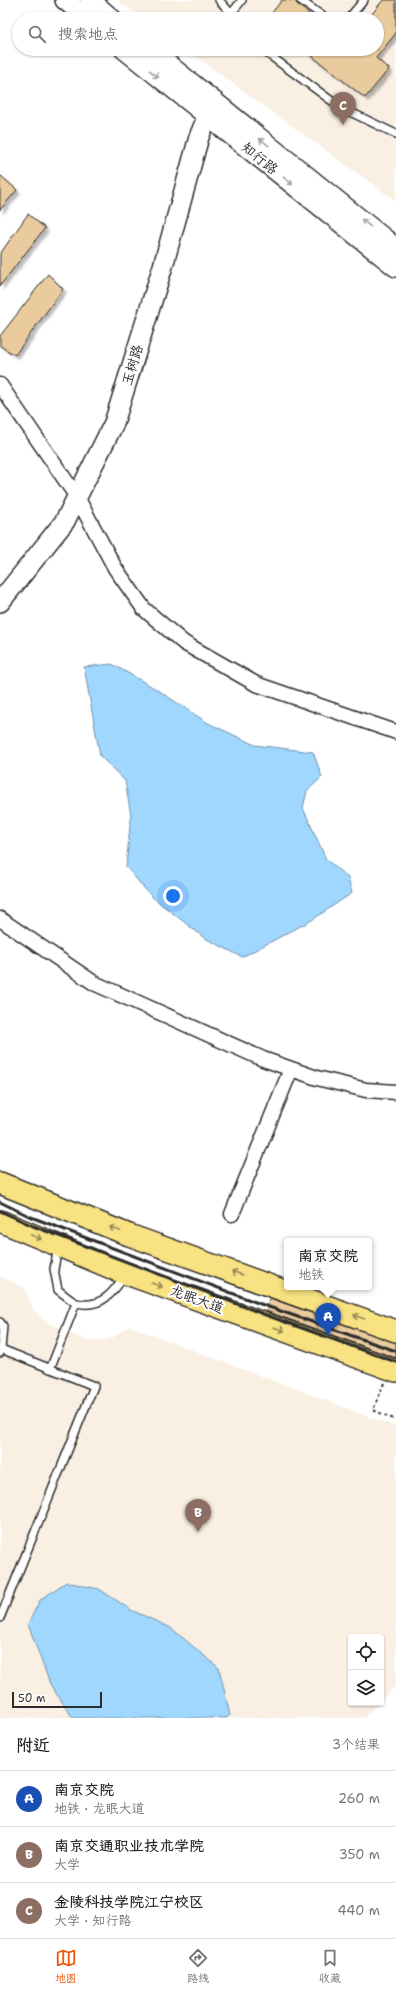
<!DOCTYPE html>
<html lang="zh">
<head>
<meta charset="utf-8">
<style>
	body { margin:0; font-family:"Shantell Sans","LXGW WenKai TC",sans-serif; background:#f2f2f2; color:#222 }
	.controls { position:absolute; right:12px; bottom:12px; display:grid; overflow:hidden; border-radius:4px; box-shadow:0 1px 3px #0004 }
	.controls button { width:36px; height:36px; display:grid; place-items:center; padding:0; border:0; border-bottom:1px solid #e0e0e0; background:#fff; color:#222; font:20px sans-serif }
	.scale { position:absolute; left:12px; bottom:10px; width:90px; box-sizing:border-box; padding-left:4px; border:2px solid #2b2b2b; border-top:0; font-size:11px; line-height:14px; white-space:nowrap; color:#2b2b2b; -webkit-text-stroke:3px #fff; paint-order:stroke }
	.you { position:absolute; left:173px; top:896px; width:14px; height:14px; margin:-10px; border:3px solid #fff; border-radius:50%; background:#1a73e8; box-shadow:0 0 0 6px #1a73e833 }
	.badge { display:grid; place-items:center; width:26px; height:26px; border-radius:50%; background:#ea580c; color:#fff; font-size:13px; font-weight:700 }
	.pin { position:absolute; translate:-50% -33px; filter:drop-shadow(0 1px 2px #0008) }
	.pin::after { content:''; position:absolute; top:21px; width:14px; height:12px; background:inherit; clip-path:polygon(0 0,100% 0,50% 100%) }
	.popup { position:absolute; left:284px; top:1238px; width:88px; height:52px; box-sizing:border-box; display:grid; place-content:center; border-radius:4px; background:#fff; filter:drop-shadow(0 1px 3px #0005); font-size:13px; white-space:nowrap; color:#767676 }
	.popup b { font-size:15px; color:#222 }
	.popup::after { content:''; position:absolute; left:50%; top:100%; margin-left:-8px; border:8px solid transparent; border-top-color:#fff }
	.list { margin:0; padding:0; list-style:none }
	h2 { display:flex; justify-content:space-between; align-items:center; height:52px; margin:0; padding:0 16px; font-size:17px }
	h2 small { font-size:13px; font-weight:400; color:#767676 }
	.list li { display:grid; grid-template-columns:26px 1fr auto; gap:12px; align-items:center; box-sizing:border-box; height:56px; padding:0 16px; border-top:1px solid #e0e0e0 }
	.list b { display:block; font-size:15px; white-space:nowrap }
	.list p { margin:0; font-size:13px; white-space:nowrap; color:#767676 }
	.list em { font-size:13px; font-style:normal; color:#767676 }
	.icon { flex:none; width:22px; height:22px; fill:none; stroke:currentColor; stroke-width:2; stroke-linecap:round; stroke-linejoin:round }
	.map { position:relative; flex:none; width:396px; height:1718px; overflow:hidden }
	.search { position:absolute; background:#fff; box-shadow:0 1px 3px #0004; left:12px; right:12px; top:12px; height:44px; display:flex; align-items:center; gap:10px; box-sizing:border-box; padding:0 14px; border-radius:22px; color:#767676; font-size:15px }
	.sheet { height:220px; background:#fff }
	nav { display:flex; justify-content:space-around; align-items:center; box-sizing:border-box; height:56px; border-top:1px solid #e0e0e0; background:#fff; font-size:11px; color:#767676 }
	nav a { display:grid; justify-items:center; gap:2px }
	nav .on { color:#ea580c }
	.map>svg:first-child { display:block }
	.built { fill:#f9efe2 }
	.water { fill:#a0d7ff; stroke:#7192aa }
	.building { fill:#eacb9d; stroke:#2b2b2b; filter:url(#shadow) }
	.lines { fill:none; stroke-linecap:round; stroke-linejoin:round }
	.lane-casing { stroke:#2b2b2b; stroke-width:10 }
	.street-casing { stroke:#2b2b2b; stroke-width:17 }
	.secondary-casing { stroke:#2b2b2b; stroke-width:22 }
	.primary-casing { stroke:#2b2b2b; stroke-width:24 }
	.path { stroke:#2b2b2b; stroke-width:2; stroke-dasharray:3 3; stroke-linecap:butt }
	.lane { stroke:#fff; stroke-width:7 }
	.street { stroke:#fff; stroke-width:14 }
	.secondary { stroke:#fff; stroke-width:19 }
	.primary { stroke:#f8e281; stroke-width:21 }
	.rail { stroke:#2b2b2b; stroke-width:3 }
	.oneway { stroke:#a0a0a0 }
	.oneway2 { stroke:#928656 }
	.labels { text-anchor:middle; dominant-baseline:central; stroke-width:4; stroke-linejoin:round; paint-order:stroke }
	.street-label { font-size:14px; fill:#2b2b2b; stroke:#fff }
</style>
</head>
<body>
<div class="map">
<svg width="396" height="1718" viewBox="0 0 396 1718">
	<defs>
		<filter id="shadow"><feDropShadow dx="3.5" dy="3.5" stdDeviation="1" flood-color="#0004"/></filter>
	</defs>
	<rect width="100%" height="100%" fill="#fff"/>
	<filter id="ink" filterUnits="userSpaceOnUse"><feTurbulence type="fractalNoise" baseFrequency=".025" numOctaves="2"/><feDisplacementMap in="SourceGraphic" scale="8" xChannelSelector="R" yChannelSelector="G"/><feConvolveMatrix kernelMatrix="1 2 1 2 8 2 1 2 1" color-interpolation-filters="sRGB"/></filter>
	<g filter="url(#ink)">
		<path class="built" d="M117,0H396V201L185,49H377V19H144Z
			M0,1276L25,1289L33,1310L44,1320L65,1331L89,1341L103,1340L112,1338L129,1326L396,1427V1685L381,1701V1637H351V1703H379L364,1718H0Z"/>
		<path class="water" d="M112,664L156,689L208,723L255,745L313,752L322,777L307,791L303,808L326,859L348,878L352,893L312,920L242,957L203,937L151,896L126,867L131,816L125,781L100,756L84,667Z
			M66,1582L99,1589L131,1610L171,1628L219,1668L230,1715L227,1718H73L50,1684L28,1624L40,1600Z"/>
		<path class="building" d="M282,0H295L297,4L315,19H267Z
			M383,0H396V33L376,58L389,69L365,98L303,49H377V19H368Z
			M0,175L17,190L0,210Z
			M28,214L45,228L0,286V254Z
			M48,274L63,289L15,355L0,346V336Z
			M270,1298L396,1343V1358L266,1311Z"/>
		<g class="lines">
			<defs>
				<path id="lane" d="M219,0L236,19
					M300,0L327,19
					M231,14L242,0
					M348,19L364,0
					M261,49L340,107L396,134
					M58,1247L54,1269L58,1290C64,1294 71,1301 77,1303C101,1309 114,1292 125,1275
					M0,1322L3,1326L1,1349
					M0,1353L1,1349L94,1386L0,1618
					M50,1369L76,1303"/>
				<path id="street" d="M0,385L77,497L115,568L144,609L184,643L256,684L396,732
					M0,919L94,983L263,1059L317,1078L366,1090L396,1092
					M232,1214L291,1069"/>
				<path id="secondary" d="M65,0L88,19
					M90,0L112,19
					M124,49L396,267
					M149,49L396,248
					M0,602L65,521L114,423L163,266L199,137L207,117L217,105"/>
				<path id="primary" d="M0,1183L129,1235L396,1331
					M0,1221L116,1270L396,1371"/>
			</defs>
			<use href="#lane" class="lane-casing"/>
			<use href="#street" class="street-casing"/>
			<use href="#secondary" class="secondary-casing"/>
			<use href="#primary" class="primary-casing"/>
			<path class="path" d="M384,1383L373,1410L396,1420"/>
			<use href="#lane" class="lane"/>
			<use href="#street" class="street"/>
			<use href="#secondary" class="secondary"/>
			<use href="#primary" class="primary"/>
			<path class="rail" d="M0,1202L31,1217L266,1306L396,1351
				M0,1211L33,1226L263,1314L396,1362"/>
		</g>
		<defs><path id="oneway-shaft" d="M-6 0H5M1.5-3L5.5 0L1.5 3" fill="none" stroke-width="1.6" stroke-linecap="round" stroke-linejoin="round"/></defs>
		<g class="oneway">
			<use href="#oneway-shaft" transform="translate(154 74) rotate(40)"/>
			<use href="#oneway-shaft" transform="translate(264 142) rotate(-142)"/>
			<use href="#oneway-shaft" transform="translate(288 181) rotate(39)"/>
			<use href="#oneway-shaft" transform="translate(366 223) rotate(-141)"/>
		</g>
		<g class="oneway2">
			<use href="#oneway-shaft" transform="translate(115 1229) rotate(-158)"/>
			<use href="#oneway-shaft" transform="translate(36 1237) rotate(23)"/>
			<use href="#oneway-shaft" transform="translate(237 1273) rotate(-160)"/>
			<use href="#oneway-shaft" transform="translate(157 1285) rotate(20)"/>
			<use href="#oneway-shaft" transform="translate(359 1317) rotate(-160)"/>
			<use href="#oneway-shaft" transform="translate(279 1329) rotate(20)"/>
		</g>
	</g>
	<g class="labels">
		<g class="street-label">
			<text transform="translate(260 158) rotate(39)">知行路</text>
			<text transform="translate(132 365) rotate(-73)">玉树路</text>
			<text transform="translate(197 1299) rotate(20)">龙眠大道</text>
		</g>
	</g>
</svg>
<div class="controls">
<button><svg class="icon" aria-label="locate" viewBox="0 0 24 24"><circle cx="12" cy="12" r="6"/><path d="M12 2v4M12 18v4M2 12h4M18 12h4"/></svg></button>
<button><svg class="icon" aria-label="layers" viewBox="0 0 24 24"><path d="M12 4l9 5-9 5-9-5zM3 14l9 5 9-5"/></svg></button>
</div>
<div class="scale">50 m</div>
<div class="you"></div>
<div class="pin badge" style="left:328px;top:1336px;background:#1a4fb4">A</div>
<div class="popup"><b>南京交院</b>地铁</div>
<div class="pin badge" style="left:198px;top:1532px;background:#8d6e63">B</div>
<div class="pin badge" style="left:343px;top:125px;background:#8d6e63">C</div>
<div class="search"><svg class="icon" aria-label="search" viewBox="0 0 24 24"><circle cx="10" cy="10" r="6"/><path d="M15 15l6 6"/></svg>搜索地点</div>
</div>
<section class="sheet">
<h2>附近<small>3个结果</small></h2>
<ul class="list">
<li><span class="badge" style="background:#1a4fb4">A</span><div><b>南京交院</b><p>地铁 · 龙眠大道</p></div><em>260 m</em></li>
<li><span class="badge" style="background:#8d6e63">B</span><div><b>南京交通职业技术学院</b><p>大学</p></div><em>350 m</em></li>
<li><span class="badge" style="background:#8d6e63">C</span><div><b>金陵科技学院江宁校区</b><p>大学 · 知行路</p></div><em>440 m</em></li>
</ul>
</section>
<nav>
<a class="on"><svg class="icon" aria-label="map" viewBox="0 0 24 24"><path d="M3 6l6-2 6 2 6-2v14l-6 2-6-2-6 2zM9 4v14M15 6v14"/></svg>地图</a>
<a><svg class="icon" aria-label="directions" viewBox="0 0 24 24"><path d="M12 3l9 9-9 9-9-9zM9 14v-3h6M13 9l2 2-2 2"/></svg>路线</a>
<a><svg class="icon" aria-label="saved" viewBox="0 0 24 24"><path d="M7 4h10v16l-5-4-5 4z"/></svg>收藏</a>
</nav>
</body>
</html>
